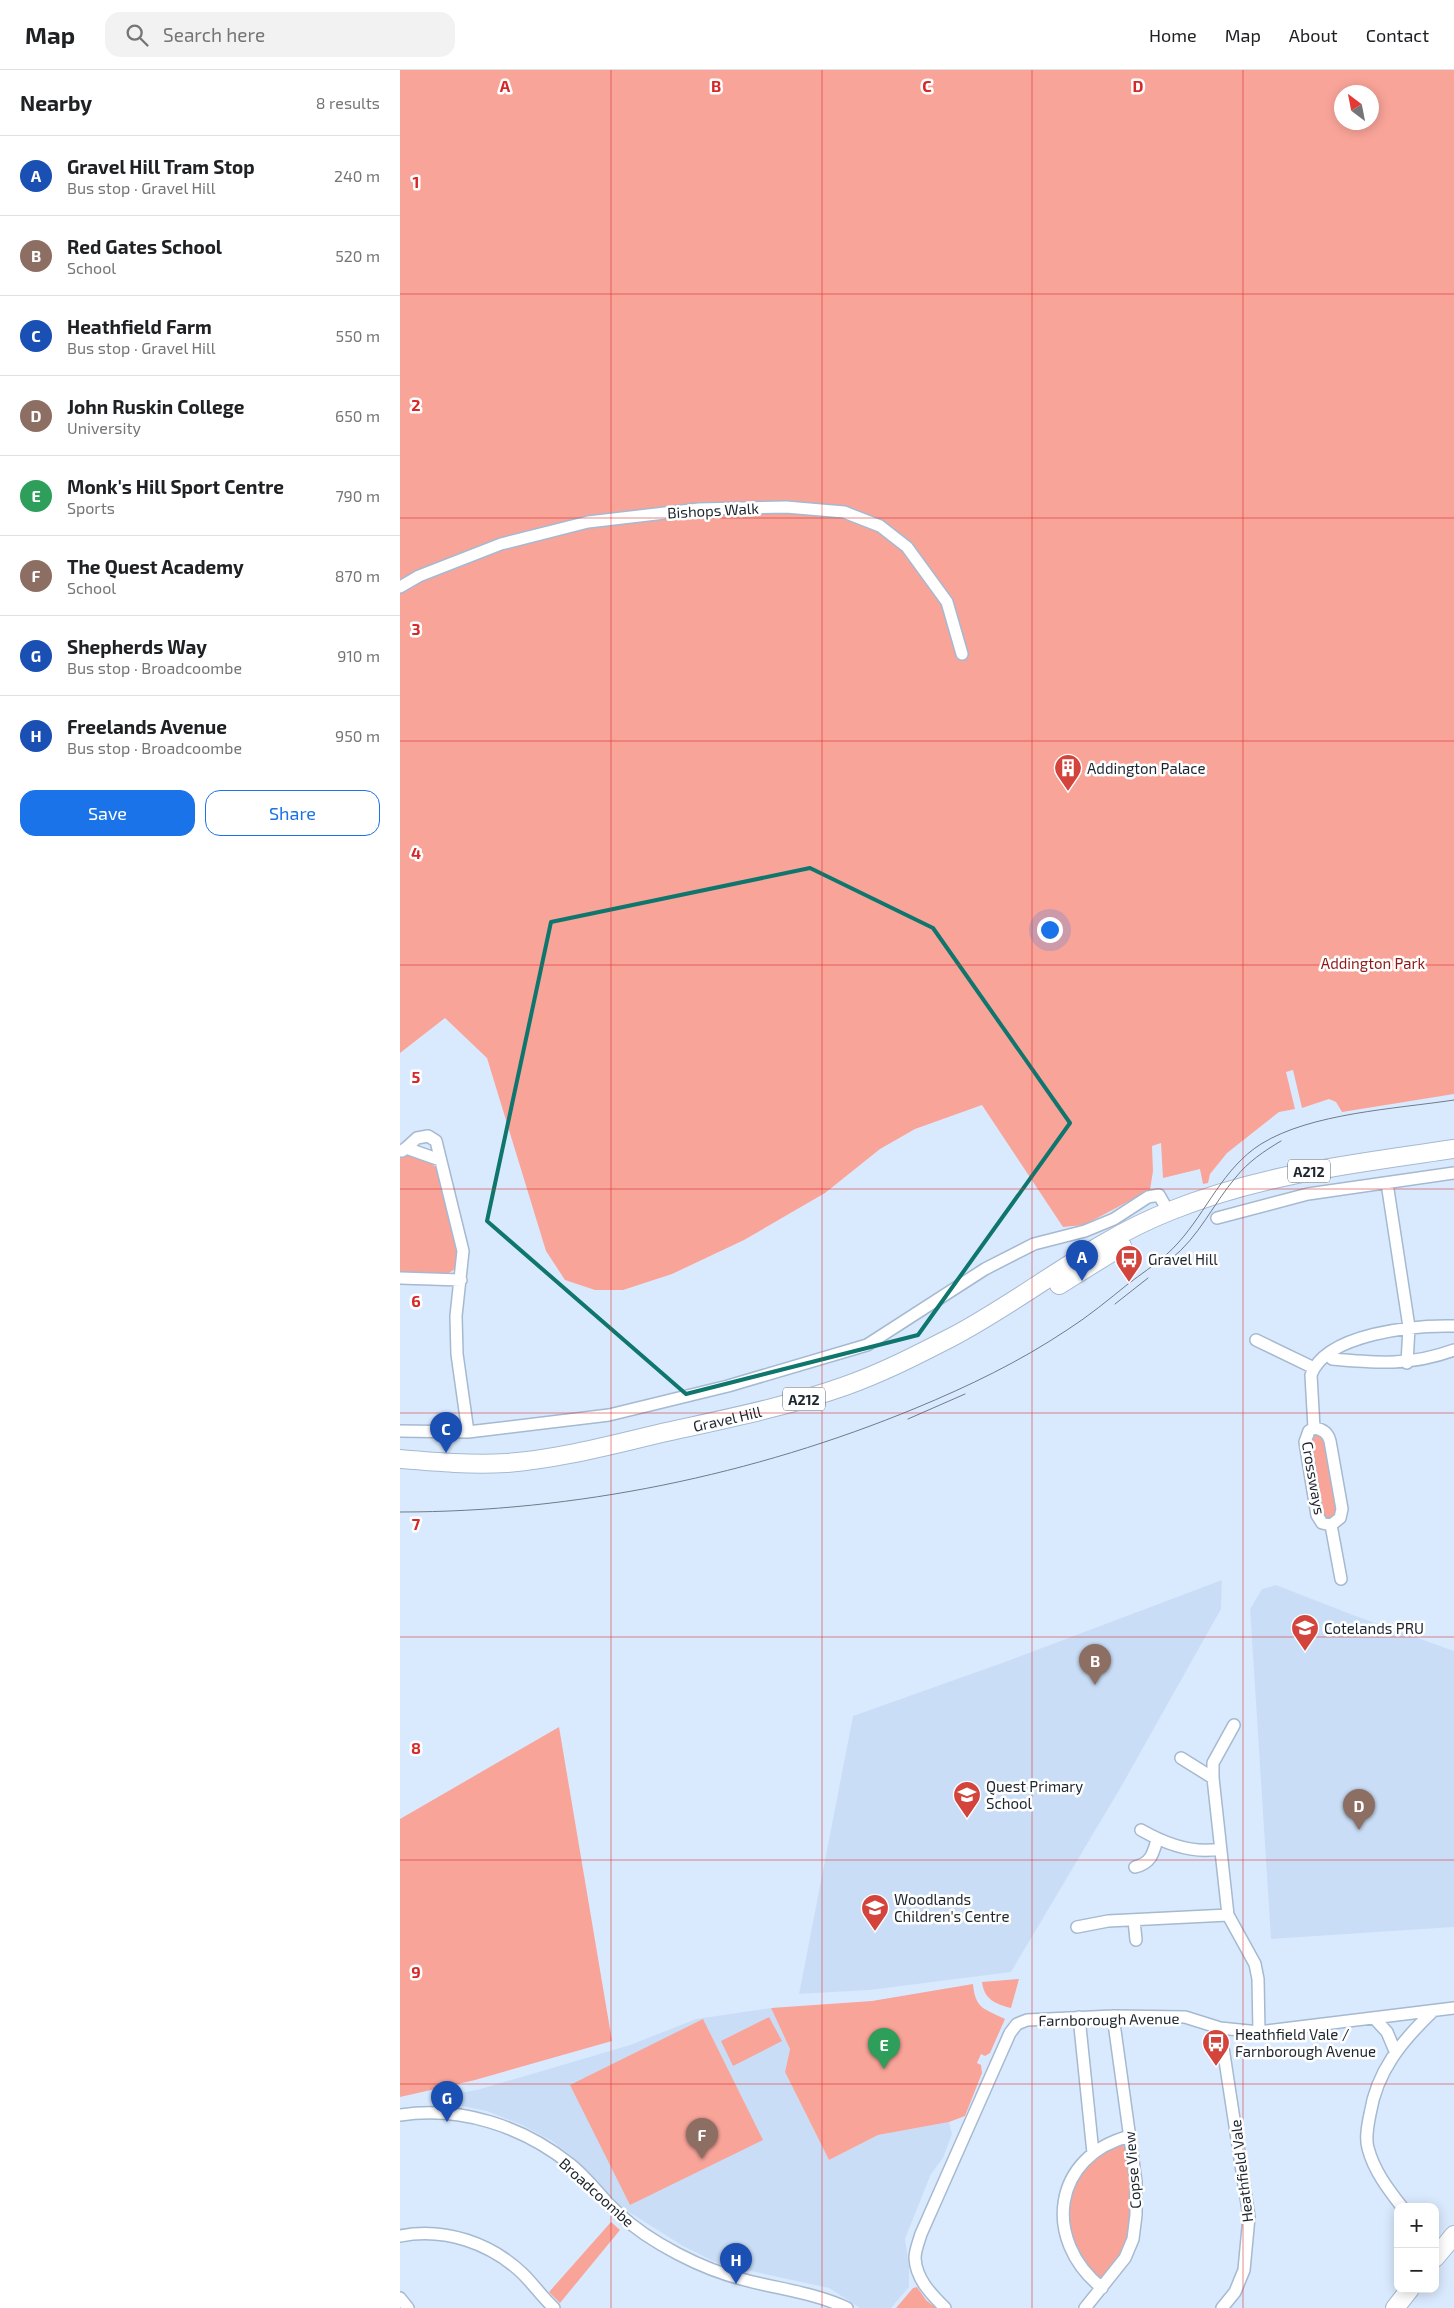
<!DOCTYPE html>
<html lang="en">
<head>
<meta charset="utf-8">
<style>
	body { margin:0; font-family:"Exo 2",sans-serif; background:#f2f2f2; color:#202124 }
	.controls { position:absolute; right:15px; bottom:15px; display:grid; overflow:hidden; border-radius:10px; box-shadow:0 2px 12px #0003 }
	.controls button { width:45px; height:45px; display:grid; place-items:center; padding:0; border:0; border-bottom:1px solid #e0e0e0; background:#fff; color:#202124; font:25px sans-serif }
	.compass { position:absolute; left:934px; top:15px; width:45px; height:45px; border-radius:50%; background:#fff; box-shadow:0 2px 12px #0003; rotate:328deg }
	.you { position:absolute; left:649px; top:859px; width:18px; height:18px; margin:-12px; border:4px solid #fff; border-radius:50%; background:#1a73e8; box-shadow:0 0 0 8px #1a73e833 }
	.badge { display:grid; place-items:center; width:32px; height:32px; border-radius:50%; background:#1a73e8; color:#fff; font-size:16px; font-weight:700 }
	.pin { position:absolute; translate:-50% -41px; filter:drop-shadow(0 1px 2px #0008) }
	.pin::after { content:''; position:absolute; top:26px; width:18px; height:15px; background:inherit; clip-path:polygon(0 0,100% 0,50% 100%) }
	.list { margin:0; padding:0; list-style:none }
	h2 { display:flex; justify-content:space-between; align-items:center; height:65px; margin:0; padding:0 20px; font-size:21px }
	h2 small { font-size:16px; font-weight:400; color:#757577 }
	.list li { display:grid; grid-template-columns:32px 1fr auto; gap:15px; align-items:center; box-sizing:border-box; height:80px; padding:0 20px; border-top:1px solid #e0e0e0 }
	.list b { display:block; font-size:19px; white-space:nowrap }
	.list p { margin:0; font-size:16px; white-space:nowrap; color:#757577 }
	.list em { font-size:16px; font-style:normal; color:#757577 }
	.actions { display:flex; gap:10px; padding:15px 20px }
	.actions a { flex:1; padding:11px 0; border:1px solid #1a73e8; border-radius:15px; text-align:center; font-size:18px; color:#1a73e8 }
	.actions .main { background:#1a73e8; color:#fff }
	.icon { flex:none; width:28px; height:28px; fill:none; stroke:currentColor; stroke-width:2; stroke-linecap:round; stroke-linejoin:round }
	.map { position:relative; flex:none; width:1054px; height:2238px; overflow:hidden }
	header { display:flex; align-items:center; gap:30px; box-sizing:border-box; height:70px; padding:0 25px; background:#fff; border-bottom:1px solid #e0e0e0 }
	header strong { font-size:24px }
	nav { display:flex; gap:28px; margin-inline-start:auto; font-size:18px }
	.search { width:350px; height:45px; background:#f2f2f2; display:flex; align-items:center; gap:12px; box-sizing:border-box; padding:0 18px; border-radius:15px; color:#757577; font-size:19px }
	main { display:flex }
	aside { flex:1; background:#fff }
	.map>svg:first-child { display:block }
	.built { fill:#c9def6 }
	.green { fill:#f9a499; fill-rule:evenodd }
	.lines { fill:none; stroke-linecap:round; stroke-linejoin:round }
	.street-casing { stroke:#a5b9d1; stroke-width:14 }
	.primary-casing { stroke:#a5b9d1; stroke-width:20 }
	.street { stroke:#fff; stroke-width:11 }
	.primary { stroke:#fff; stroke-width:18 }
	.tram { stroke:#6f7b88; stroke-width:1 }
	.marked { fill:none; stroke:#0f766e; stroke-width:4; stroke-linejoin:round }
	.grid { fill:none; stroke:#d62828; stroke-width:1; stroke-opacity:0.55 }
	.labels { text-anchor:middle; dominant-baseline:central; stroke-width:5; stroke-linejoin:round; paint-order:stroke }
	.shield { fill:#fff; stroke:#61666d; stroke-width:1 }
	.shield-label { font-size:14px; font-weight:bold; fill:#1d252e }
	.street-label { font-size:15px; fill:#1d252e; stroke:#fff }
	.poi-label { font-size:15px; fill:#1d252e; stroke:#fff; text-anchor:start }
	.park-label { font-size:15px; fill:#8e1615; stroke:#fff }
	.grid-label { font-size:16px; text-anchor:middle; font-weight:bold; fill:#d62828; stroke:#fff; stroke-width:5; stroke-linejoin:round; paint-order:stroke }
</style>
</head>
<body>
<header>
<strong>Map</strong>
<div class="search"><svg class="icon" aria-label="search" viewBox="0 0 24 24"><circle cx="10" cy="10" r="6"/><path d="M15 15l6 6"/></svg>Search here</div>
<nav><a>Home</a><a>Map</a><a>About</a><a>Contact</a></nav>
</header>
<main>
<aside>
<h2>Nearby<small>8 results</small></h2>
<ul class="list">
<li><span class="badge" style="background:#1a4fb4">A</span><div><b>Gravel Hill Tram Stop</b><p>Bus stop · Gravel Hill</p></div><em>240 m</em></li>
<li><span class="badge" style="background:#8d6e63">B</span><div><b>Red Gates School</b><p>School</p></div><em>520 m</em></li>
<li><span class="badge" style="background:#1a4fb4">C</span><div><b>Heathfield Farm</b><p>Bus stop · Gravel Hill</p></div><em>550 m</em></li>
<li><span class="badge" style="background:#8d6e63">D</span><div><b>John Ruskin College</b><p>University</p></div><em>650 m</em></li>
<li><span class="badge" style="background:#2e9e5b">E</span><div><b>Monk's Hill Sport Centre</b><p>Sports</p></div><em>790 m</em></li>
<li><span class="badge" style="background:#8d6e63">F</span><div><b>The Quest Academy</b><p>School</p></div><em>870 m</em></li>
<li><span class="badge" style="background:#1a4fb4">G</span><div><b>Shepherds Way</b><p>Bus stop · Broadcoombe</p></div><em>910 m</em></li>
<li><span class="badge" style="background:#1a4fb4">H</span><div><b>Freelands Avenue</b><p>Bus stop · Broadcoombe</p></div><em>950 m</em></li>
</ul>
<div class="actions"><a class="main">Save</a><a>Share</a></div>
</aside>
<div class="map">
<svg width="1054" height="2238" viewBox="0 0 1054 2238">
	<rect width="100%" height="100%" fill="#daeafe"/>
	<path class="built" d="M822,1510L821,1539L721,1717L611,1902L470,1920L399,1924L453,1646L602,1593Z
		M876,1515L953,1545L1054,1581V1857L871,1869L850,1539L862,1519Z
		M371,1938L390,1979L385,2002L429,2090L478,2065L549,2052L552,2064L543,2088L531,2104L505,2169L509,2196V2217L491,2238H460L429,2218L319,2194L283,2176L224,2139L174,2088L152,2071L122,2055L87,2041L62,2036L60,2023L77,2020L230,1975L296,1949Z"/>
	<path class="green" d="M0,0H1054V1024L942,1042L936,1032L929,1029L902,1038L893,1000L886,1002L895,1039L879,1042L827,1083L810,1104L808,1113L803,1114L800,1099L763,1108L761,1073L752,1076L753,1101L750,1120L684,1155L663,1157L582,1035L515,1059L480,1079L425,1123L344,1170L272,1204L223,1220H195L165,1210L146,1181L87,988L45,948L0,983ZM942,22H972V52H942Z
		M6,1084C17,1084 30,1090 37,1099L57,1174V1197C44,1211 18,1204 0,1203V1088Z
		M916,1362L924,1365L938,1433L935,1449L927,1450C916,1439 909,1380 912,1365Z
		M159,1657L212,1971L75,2010L0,2027V1749Z
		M619,1909L611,1938C595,1934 584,1929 582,1912Z
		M573,1914C575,1939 585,1939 605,1949L590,1983L585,1986L581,1984L577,1993L581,1995L582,2003L565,2046L549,2052L478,2065L429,2090L385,2002L390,1979L371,1938L472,1931Z
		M369,1947L382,1971L333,1996L321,1971Z
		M303,1949L363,2070L230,2135L170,2015Z
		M730,2066L733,2169L702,2218L667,2174L666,2124L681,2093Z
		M211,2152L220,2160L160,2233L149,2222Z
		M517,2217L526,2230L536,2238H496L513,2218Z"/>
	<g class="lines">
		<defs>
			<path id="street" d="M0,517L19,506L101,474L188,452L299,439L386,437L444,442L480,456L507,477L547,532L562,584
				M6,1078L17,1068L28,1066L36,1071L63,1181L56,1246L57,1284L68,1362
				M2,1081L6,1078L40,1090
				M987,1113L1009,1257L1007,1293
				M817,1148L908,1124L1054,1103
				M0,1208L61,1210
				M856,1270L914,1298
				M929,1284L932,1289C977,1293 1011,1296 1054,1280
				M914,1358C922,1359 928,1363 930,1371L942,1439L940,1448L931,1455L922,1453L917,1445L905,1372L909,1361Z
				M914,1358L911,1305C926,1263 1016,1255 1054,1256
				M0,1361L68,1362L209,1345L328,1316L467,1275L585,1199L634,1174L685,1161L714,1149L748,1127L759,1125L768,1141
				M931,1455L941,1509
				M834,1655L813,1693V1708L828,1845L855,1894L858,1909L859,1962
				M781,1688L813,1708
				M741,1760C764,1773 793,1784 819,1779
				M735,1797C751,1793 753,1784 757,1770
				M734,1850L736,1870
				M677,1857L708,1851L828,1845
				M679,1947L693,2083
				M975,1949L987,1962L995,1981
				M820,1958L849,2147L844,2200L835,2222L822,2238
				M0,2045C61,2036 122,2056 170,2094C188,2108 201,2128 218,2143C235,2159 257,2173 278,2184C299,2195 321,2204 345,2210C379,2219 415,2223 447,2238
				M1002,2137C988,2119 974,2101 968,2078C965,2068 968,2054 970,2044C977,2001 1001,1972 1032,1942
				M0,2166C44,2157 91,2173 123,2204C134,2215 143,2228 154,2238
				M702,2218C642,2170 652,2086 730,2066
				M0,2228L8,2238
				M545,2238C531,2224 516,2209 515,2188C515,2180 519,2171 521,2164L610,1963L617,1954L627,1950L713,1946L785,1947L820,1958L859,1962L1054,1938
				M685,2238L725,2188L733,2169L736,2145V2112L713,1946"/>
			<g id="primary">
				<path d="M659,1215L722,1176"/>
				<path id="s1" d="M0,1389C36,1392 71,1395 106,1393C162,1389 217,1373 271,1361C330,1348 389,1336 445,1316C482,1303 517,1285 552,1267C626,1228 691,1172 770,1141C861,1104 958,1093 1054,1079"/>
				<path d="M1035,2188L1054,2165"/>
				<path d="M995,2238L1010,2219"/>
			</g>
		</defs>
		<use href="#street" class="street-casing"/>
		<use href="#primary" class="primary-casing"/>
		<use href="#street" class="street"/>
		<use href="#primary" class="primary"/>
		<path class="tram" d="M771,1189C799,1167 813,1134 836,1107C848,1092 864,1081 881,1071
			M715,1234L748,1208
			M508,1349L565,1324
			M0,1442C175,1442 354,1405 516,1338C569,1316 619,1292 667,1260C689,1246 708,1230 728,1214C745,1201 764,1189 778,1173C807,1141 823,1098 861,1074C911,1043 995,1039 1054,1030"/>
	</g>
	<path class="marked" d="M410,798L533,858L670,1053L518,1265L286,1324L87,1151L151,852Z"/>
	<path class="grid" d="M211,0V2238M422,0V2238M632,0V2238M843,0V2238M0,224H1054M0,448H1054M0,671H1054M0,895H1054M0,1119H1054M0,1343H1054M0,1567H1054M0,1790H1054M0,2014H1054"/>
	<defs>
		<symbol id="building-pin" viewBox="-11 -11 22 30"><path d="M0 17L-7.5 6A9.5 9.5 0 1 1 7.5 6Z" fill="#d2443c" stroke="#fff"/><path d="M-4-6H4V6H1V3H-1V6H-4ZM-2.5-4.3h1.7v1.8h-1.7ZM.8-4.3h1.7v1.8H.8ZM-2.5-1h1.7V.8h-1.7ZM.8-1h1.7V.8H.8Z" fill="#fff"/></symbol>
		<symbol id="bus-pin" viewBox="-11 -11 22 30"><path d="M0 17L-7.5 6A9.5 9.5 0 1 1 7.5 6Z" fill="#d2443c" stroke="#fff"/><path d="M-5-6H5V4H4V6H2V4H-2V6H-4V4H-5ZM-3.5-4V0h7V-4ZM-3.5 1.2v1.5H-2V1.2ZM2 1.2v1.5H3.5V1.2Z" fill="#fff"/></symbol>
		<symbol id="school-pin" viewBox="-11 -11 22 30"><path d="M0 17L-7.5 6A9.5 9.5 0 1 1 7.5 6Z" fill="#d2443c" stroke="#fff"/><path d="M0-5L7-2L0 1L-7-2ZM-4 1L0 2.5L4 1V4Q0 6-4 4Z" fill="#fff"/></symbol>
	</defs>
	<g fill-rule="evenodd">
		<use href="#building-pin" x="652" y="682" width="32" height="43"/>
		<use href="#bus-pin" x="713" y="1173" width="32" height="43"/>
		<use href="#school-pin" x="889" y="1542" width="32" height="43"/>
		<use href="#school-pin" x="551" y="1709" width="32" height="43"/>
		<use href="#school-pin" x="459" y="1822" width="32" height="43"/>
		<use href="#bus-pin" x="800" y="1957" width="32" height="43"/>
	</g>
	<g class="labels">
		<g class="shield">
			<rect x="888" y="1089.5" width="42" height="23" rx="4"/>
			<rect x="383" y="1317.5" width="42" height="23" rx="4"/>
		</g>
		<g class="shield-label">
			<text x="909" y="1101">A212</text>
			<text x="404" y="1329">A212</text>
		</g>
		<g class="street-label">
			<text transform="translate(313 440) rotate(-3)">Bishops Walk</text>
			<text stroke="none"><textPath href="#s1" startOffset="332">Gravel Hill</textPath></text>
			<text transform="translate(914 1408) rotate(80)">Crossways</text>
			<text transform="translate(709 1949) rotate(-1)">Farnborough Avenue</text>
			<text transform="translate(732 2100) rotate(-95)">Copse View</text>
			<text transform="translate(841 2101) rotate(-97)">Heathfield Vale</text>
			<text transform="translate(197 2122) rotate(42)">Broadcoombe</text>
		</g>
		<g class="poi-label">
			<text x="687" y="698">Addington Palace</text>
			<text x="748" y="1189">Gravel Hill</text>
			<text x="924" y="1558">Cotelands PRU</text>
			<text x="586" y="1716">Quest Primary<tspan x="586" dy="17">School</tspan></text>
			<text x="494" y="1829">Woodlands<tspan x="494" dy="17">Children's Centre</tspan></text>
			<text x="835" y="1964">Heathfield Vale /<tspan x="835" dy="17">Farnborough Avenue</tspan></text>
		</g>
		<g class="park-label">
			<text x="973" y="893">Addington Park</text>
		</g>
	</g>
	<g class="grid-label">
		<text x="105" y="22">A</text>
		<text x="316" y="22">B</text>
		<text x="527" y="22">C</text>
		<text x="738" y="22">D</text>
		<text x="16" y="118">1</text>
		<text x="16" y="341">2</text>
		<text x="16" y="565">3</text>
		<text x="16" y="789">4</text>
		<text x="16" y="1013">5</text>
		<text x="16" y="1237">6</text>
		<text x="16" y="1460">7</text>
		<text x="16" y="1684">8</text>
		<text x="16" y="1908">9</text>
	</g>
</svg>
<div class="controls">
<button>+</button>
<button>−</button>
</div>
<svg class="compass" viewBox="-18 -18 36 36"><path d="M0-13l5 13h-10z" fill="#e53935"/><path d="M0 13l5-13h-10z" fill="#757577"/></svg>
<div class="you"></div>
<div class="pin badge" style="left:682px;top:1211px;background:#1a4fb4">A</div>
<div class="pin badge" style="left:695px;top:1615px;background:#8d6e63">B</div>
<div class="pin badge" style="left:46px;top:1383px;background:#1a4fb4">C</div>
<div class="pin badge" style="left:959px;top:1760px;background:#8d6e63">D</div>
<div class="pin badge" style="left:484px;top:1999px;background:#2e9e5b">E</div>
<div class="pin badge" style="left:302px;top:2089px;background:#8d6e63">F</div>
<div class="pin badge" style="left:47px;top:2052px;background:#1a4fb4">G</div>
<div class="pin badge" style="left:336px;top:2214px;background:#1a4fb4">H</div>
</div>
</main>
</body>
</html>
